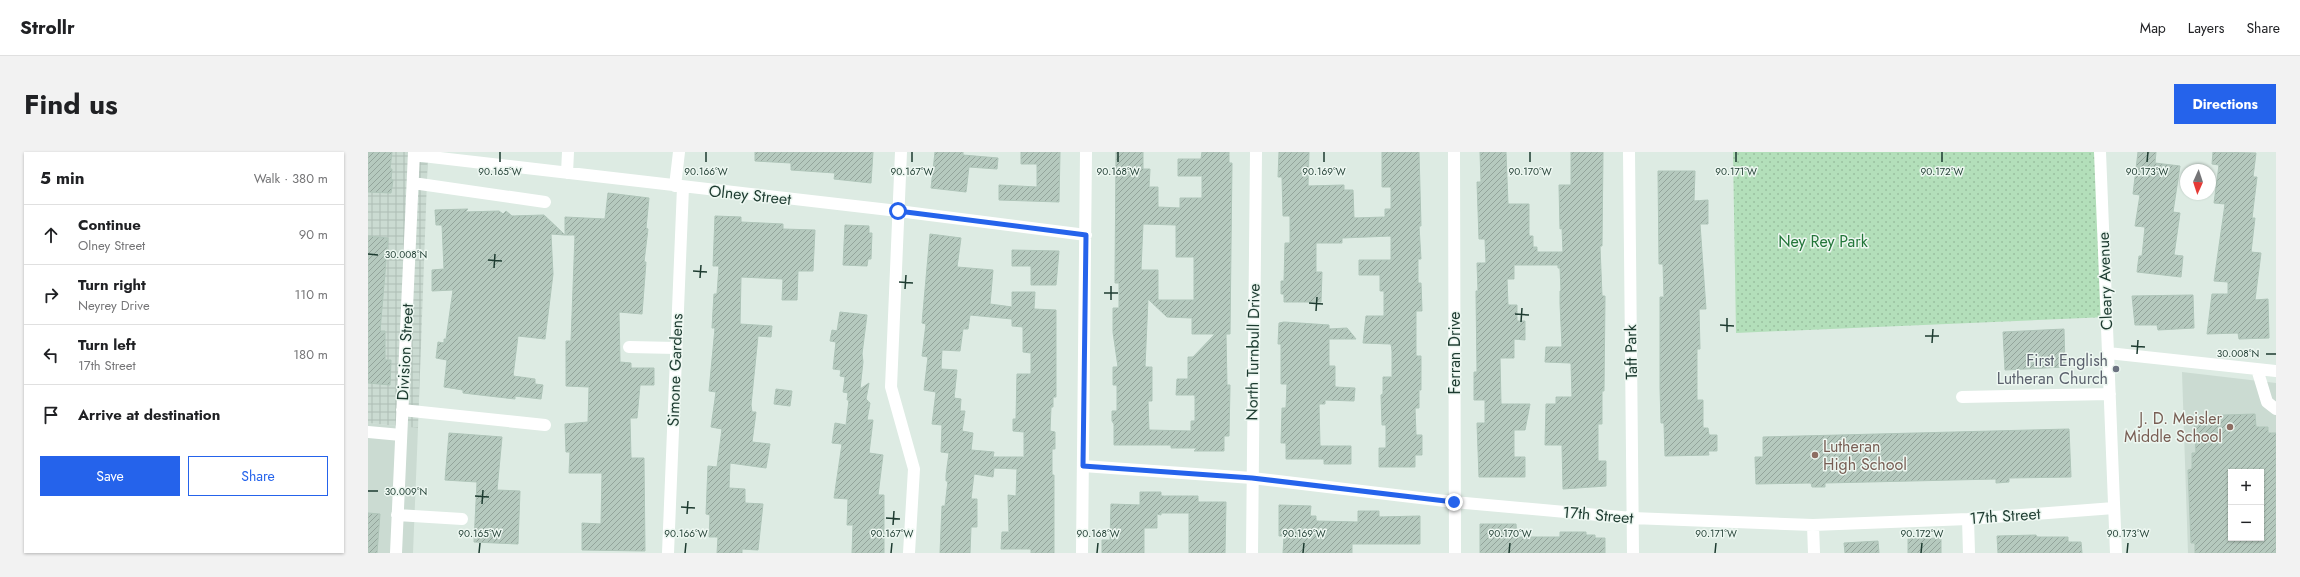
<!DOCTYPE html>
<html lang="en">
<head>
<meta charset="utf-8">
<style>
	body { margin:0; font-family:Jost,sans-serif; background:#f2f2f2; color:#202124 }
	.controls { position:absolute; right:12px; bottom:12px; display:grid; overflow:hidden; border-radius:0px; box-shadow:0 1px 3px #0004 }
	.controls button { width:36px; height:36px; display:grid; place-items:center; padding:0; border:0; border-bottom:1px solid #e0e0e0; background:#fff; color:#202124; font:20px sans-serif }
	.compass { position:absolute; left:1812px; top:12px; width:36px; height:36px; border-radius:50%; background:#fff; box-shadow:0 1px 3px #0004; rotate:183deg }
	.stop { position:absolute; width:12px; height:12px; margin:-9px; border:3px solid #2563eb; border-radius:50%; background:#fff }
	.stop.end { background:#2563eb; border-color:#fff; box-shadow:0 1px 4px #0008 }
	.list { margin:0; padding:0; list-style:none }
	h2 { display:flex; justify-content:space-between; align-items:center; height:52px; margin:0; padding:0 16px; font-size:17px }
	h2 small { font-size:13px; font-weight:400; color:#757577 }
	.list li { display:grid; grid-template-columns:26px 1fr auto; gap:12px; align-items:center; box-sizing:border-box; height:60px; padding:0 16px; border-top:1px solid #e0e0e0 }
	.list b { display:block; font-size:15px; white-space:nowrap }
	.list p { margin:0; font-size:13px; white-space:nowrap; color:#757577 }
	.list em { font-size:13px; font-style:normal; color:#757577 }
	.actions { display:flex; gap:8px; padding:12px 16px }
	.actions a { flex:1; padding:9px 0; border:1px solid #2563eb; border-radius:0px; text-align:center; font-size:14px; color:#2563eb }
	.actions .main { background:#2563eb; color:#fff }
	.icon { flex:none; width:22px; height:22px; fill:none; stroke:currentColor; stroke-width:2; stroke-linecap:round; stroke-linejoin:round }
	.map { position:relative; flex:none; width:1908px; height:401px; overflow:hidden; border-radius:0px }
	header { display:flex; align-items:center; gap:24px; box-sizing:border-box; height:56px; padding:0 20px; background:#fff; border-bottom:1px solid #e0e0e0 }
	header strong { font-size:19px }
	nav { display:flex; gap:22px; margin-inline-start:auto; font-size:14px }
	.intro { display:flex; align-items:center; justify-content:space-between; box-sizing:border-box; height:96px; padding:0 24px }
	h1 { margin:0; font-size:28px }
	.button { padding:10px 18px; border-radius:0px; background:#2563eb; color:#fff; font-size:14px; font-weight:700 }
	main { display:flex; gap:24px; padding:0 24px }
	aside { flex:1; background:#fff; border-radius:0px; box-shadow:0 1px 3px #0004 }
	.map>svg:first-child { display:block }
	.built { fill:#cbdbd2; fill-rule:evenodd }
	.industrial { fill:url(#industrial-grid) }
	.park { fill:url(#park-dots) }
	.building { fill:url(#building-hatch); stroke:#afc5b9; fill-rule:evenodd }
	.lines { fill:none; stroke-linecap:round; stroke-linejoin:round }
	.minor { stroke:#fff; stroke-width:12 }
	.route { stroke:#2563eb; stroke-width:5 }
	.ticks { fill:none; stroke:#1d3b30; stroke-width:1.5 }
	.worship-dot { fill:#6b7280; stroke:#edf7f1; stroke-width:1.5 }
	.education-dot { fill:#8d6e63; stroke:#edf7f1; stroke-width:1.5 }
	.labels { text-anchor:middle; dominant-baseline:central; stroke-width:3; stroke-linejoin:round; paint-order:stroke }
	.street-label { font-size:16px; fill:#1d3b30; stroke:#edf7f1 }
	.park-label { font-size:16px; fill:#23763a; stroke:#edf7f1 }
	.worship-label { font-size:16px; fill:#5b616d; stroke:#edf7f1; text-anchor:end }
	.education-label { font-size:16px; fill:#785e54; stroke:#edf7f1; text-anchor:end }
	.ticks-label { font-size:10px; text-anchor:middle; fill:#1d3b30; stroke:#edf7f1; stroke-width:3; stroke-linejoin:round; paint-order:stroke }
</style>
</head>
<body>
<header>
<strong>Strollr</strong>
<nav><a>Map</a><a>Layers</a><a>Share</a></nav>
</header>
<div class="intro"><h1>Find us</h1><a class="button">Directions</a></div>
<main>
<aside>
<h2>5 min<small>Walk · 380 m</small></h2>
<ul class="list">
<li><svg class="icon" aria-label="ahead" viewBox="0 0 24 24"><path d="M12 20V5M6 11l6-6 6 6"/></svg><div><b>Continue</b><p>Olney Street</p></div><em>90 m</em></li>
<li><svg class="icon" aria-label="right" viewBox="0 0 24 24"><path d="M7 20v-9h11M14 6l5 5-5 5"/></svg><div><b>Turn right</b><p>Neyrey Drive</p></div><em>110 m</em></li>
<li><svg class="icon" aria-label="left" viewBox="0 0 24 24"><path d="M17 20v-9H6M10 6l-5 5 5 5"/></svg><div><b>Turn left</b><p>17th Street</p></div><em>180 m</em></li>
<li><svg class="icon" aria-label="arrive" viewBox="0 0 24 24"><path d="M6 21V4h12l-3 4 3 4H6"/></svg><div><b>Arrive at destination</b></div></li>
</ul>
<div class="actions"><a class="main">Save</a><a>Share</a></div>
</aside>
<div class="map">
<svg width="1908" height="401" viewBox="0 0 1908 401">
	<defs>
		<pattern id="industrial-grid" width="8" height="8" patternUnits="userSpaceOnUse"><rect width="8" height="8" fill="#cbdbd2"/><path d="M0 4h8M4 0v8" fill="none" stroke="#aebdb5"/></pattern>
		<pattern id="park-dots" width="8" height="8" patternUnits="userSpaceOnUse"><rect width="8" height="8" fill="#b3dfba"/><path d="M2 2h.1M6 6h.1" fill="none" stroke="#9ac0a0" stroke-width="1.8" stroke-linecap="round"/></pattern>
		<pattern id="building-hatch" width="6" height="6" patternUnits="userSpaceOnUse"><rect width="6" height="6" fill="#b5c9be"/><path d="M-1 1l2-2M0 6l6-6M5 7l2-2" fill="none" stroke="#93a49b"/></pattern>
	</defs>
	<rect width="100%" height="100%" fill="#ddebe3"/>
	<path class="built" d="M1814,220L1908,231V401H1820ZM1863,320H1893V386H1863Z
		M0,271L50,276L45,401H0Z"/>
	<path class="industrial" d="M0,0H60L50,276L0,271Z"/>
	<path class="park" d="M1365,0H1732L1739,165L1368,181Z"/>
	<path class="building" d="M0,0H24L22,17H24L23,28H25L23,41L0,40Z
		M387,0H505L503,31L466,27L467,21L423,18V11L387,9Z
		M567,0H595V3L630,6L629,17L601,15L598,40L563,36Z
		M653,0H692L691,50L631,48V33L669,35V12H653Z
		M748,0H775V17H782L781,35H790V55L812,56V46H834V24H810V7H833L834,0H861V11H864L862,182H858L859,233H862L861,284H856V299H826L829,296H803V293H746V272L744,269V259H749V233H745V215H750L745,180V156H751V131H747ZM775,72L808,73V105H826V148H790V118H773ZM780,147L799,165L824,166V182H847L825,205H820V227H809L808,243H827V269H823V279L781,278L780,249H784V215H777Z
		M911,0H941L940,34L976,33V38H985L986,66L1017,65V57H1023V35H1014V0H1051L1053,74H1051L1053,107H1050V131H1053L1054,159H1048V204H1053V238H1051V256H1047L1048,283H1054V303H1047V315H1011V296H1018V273H1014L1013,243L1015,242V225H1024V199L1023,192L995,191L998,164H1016V139H1012V123H991V108H1023V84L974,86V91H948V120H954L953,150H916V142H913V129H916L917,91H922V64H915L914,25H910Z
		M1112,0H1138L1140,52H1161V84H1165V95H1169V100H1195L1194,76L1192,77L1191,33H1203V0H1235L1234,94H1232L1234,144H1237L1236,239H1234V272H1230V309H1238V334L1195,337L1194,293H1177L1178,252H1188V245H1204L1203,211L1177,210L1178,195H1194L1192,151V139H1193L1192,116H1190V113H1146V127H1139L1140,153H1149V169H1157V188L1146,187V206H1132L1133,252H1162L1157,278H1146V305H1157V325H1111L1109,271H1117V248H1106V220H1109L1108,139H1110L1109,111H1118L1117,87H1111L1109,30H1113Z
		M1770,0H1788L1787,11L1812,14L1805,60L1812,61L1806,103L1815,104L1813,125L1769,120L1771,104H1774L1777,75L1767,74L1772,43L1765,42Z
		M1845,0L1888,1L1885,25H1889L1884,66H1887L1883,100L1893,101L1887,148L1900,147L1901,186L1871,187L1870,181L1839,182L1844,142H1860V130L1846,129L1857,52L1846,51L1851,13L1844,12Z
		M1290,19H1327L1326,49L1340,48V72H1332L1338,157H1331L1332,197H1329V248H1335V276H1340L1341,283H1349V299H1340L1341,303L1297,304L1296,271H1293L1292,235V145H1296L1295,112H1291Z
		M240,41L281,46L278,76L280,77L276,110H278L274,162L251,160L252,210L263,211V216H286V233H272L269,266H262L263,306H276L277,399L214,398V371L233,372L234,321H201L202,300H198L197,272L220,270L221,235L198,234V189H203L207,83H197V65L237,67Z
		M100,57L97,60L131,59L135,62L138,59L144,64L176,63L197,83L183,82L185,122L177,187L150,184L145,224L167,227V232L175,233L173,247L147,244V247L95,241V238L76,235L79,208L68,206L70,190L76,191V187H78L85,138L64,139V118L76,117L74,73H68L67,58Z
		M347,64L373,65V70L415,72V77L447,78L445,119H430L429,148H414L415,127L373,125L372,172L404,174L403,185L390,184L383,253L384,260H388L384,290L402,292L398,316L362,311L361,336L377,337V351L395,352L390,398L374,397V401H349L350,385H341L342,363L338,362L340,314L349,315L354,277L343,275L348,240L341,239L347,176H344L346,142H349L351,114H345Z
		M477,73L501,74V81H504L503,107H500L499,114L475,113Z
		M562,82L593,86L589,115L625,118L622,152L644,155V140H667L666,157L688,158V245H685V255H683L682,279L687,280V297H684V323H686V401H663V397H633L634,380H641L640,343L648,344L649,317L626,316L625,325L606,322L603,347H609V375H603L602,401H572L574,354H577L580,329H578V323L581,301L573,300L574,273L564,272L568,240L556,238L560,205L554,204L558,172L554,171ZM602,163L644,167V174L655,175V200L663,201V222H649L648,267H645V279L656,280V305H625L626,300L603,298L605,281L594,279L597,259H592L593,247L586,246L589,218L573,217L574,198L592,199L595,177H600Z
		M0,84L20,86L12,179H17V208H23L22,233L0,231Z
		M644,98L691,99L688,133H663V114H644Z
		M1825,143L1826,176L1790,178L1789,173H1767L1764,144Z
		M472,160L499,163L494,202L495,210L492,237L501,231L498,247L502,251L499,268H505L501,301L515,303L510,343H516V401H484L485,373H479L480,347L466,346L474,292L464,291L467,271L478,273L481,248H479L480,241L475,240L477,225L472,224L473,218L465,217L468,190L462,189L464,178L469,179Z
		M916,170L961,173V177L979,176L988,187H961V214H967V235L987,236L986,249L957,248V252H951L952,294H983V312H956V307H918V291H913L914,256H918L919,232H913V192H910L911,171Z
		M1696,177L1697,215L1637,218L1635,180Z
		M408,237L424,239L422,254L406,252Z
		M1887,262L1888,275H1900V281H1908V401H1827V391H1823L1820,318L1824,317V301H1828L1826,264ZM1863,320H1893V386H1863Z
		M1701,277L1703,325L1641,326V330L1628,331V327L1457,331V335H1444L1443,331L1388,332L1387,305H1395V285Z
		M81,281L134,285L129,338L152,339L150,392L106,390L109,330L77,328Z
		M772,340H793V344H830V350H858L857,401H821V361H793V363L789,362V376H776V401H734V388H742L743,352L772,353Z
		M911,353L943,354L942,364H948V369L990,370V359H1011V365L1052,364V392H984V401H915L916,384H911Z
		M0,361L12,362L9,401H0Z
		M1112,372H1148L1149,385H1192V380H1218V383H1227V386H1237V401H1112Z
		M1668,383L1669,385H1700V390H1713L1714,401H1630L1629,384Z
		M1573,386V401H1540V387Z
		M1510,389L1511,401H1477L1476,391Z"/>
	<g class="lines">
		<path class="minor" d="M533,0L523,235L546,317L541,401
			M1086,0L1087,401
			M1261,0L1265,401
			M1732,0L1748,401
			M46,3L530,59L718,83
			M199,21L200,0
			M45,31L177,50
			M307,34L311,0
			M261,195L308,196
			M1740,201L1908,219
			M1889,217L1899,250L1908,257
			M1594,245L1742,242
			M34,258L177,273
			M0,280L33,283
			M715,314L884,326L1086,350L1264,366L1445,373L1600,367L1746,356
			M29,363L94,367
			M1600,367L1601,401
			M1445,373L1446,401
			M28,401L46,0
			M300,401L315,35
			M714,401L718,0
			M884,401L888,0"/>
	</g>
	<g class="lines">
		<path class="route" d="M530,59L718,83L715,314L884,326L1086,350"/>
	</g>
	<path class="ticks" d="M132,10V0M338,10V0M544,10V0M750,10V0M956,10V0M1162,10V0M1368,10V0M1574,10V0M1779,10L1780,0M0,102L10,103M120,108L134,109M126,116L127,102M325,119L339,120M332,126L333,113M531,130L545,131M537,137L538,123M736,141H750M743,148V134M941,151L955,152M948,159L949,145M1147,162L1161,163M1153,170L1154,156M1352,173L1366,174M1359,180V166M1557,184H1571M1564,191L1565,177M1763,194L1777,195M1769,202L1770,188M1898,202H1908M0,339H10M107,344L121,345M114,352L115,338M313,355L327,356M319,362L320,349M518,366L532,367M525,373L526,359M111,401L112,391M317,401L318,391M523,401L524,391M729,401L730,391M935,401L936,391M1141,401L1142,391M1347,401L1348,391M1553,401L1554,391M1759,401L1760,391"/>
	<circle class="worship-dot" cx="1748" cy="217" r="4"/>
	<g class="education-dot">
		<circle cx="1862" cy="275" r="4"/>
		<circle cx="1447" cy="303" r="4"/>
	</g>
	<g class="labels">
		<g class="street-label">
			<text transform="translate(382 43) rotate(6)">Olney Street</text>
			<text transform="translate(1737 129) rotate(-92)">Cleary Avenue</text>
			<text transform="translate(37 200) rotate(-87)">Division Street</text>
			<text transform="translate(885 200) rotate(-89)">North Turnbull Drive</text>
			<text transform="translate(1263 200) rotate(-91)">Taft Park</text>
			<text transform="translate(1086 201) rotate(-90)">Ferran Drive</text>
			<text transform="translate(307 218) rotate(-88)">Simone Gardens</text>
			<text transform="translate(1230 363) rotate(5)">17th Street</text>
			<text transform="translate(1637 364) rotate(-4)">17th Street</text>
		</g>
		<g class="park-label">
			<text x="1455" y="89">Ney Rey Park</text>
		</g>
		<g class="worship-label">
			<text x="1740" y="208">First English<tspan x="1740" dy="18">Lutheran Church</tspan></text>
		</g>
		<g class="education-label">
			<text x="1854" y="266">J. D. Meisler<tspan x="1854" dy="18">Middle School</tspan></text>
			<text x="1455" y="294" text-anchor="start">Lutheran<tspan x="1455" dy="18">High School</tspan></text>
		</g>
	</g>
	<g class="ticks-label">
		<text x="132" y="23">90.165°W</text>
		<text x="338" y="23">90.166°W</text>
		<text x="544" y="23">90.167°W</text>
		<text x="750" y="23">90.168°W</text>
		<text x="956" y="23">90.169°W</text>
		<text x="1162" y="23">90.170°W</text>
		<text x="1368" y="23">90.171°W</text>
		<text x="1574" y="23">90.172°W</text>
		<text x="1779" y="23">90.173°W</text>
		<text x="38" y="106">30.008°N</text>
		<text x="1870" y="205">30.008°N</text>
		<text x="38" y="343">30.009°N</text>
		<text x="112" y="385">90.165°W</text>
		<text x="318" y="385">90.166°W</text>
		<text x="524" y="385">90.167°W</text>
		<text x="730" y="385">90.168°W</text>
		<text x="936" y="385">90.169°W</text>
		<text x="1142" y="385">90.170°W</text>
		<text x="1348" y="385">90.171°W</text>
		<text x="1554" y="385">90.172°W</text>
		<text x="1760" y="385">90.173°W</text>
	</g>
</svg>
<div class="controls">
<button>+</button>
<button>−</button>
</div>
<svg class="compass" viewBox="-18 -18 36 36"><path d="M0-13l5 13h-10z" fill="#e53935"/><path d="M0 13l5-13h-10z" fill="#757577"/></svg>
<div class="stop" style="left:530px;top:59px"></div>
<div class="stop end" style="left:1086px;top:350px"></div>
</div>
</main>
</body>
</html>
